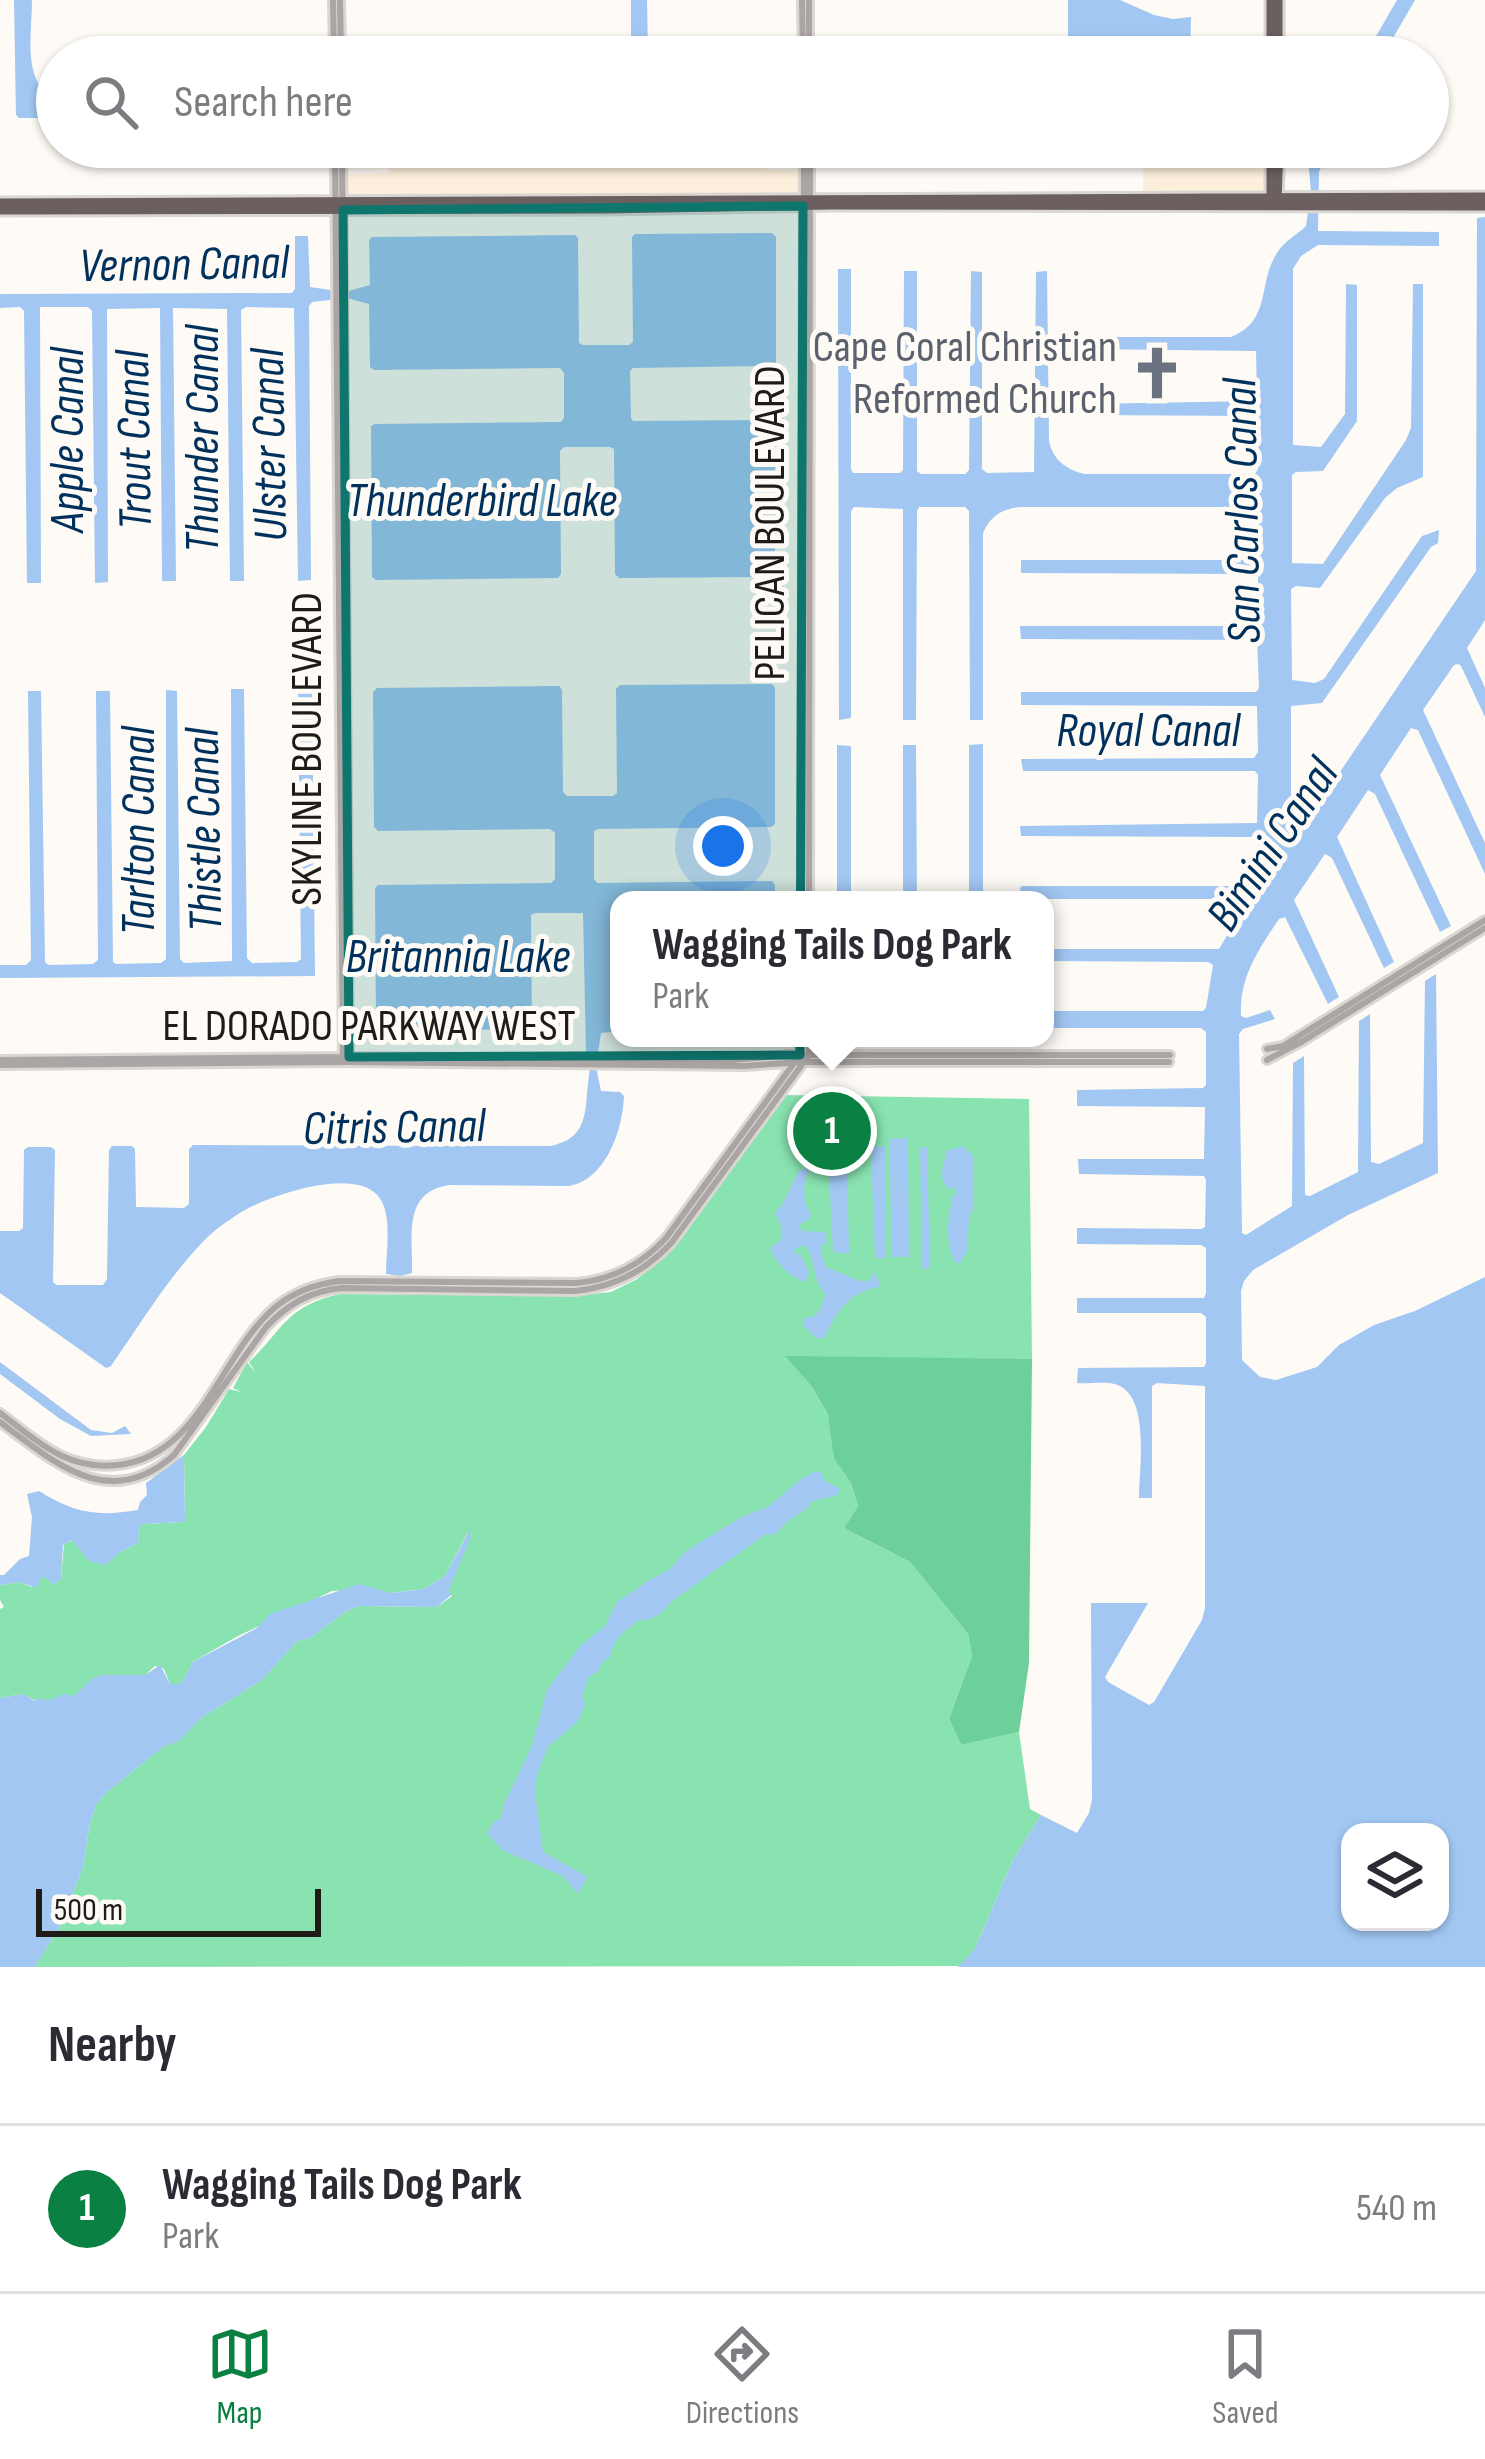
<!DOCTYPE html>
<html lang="en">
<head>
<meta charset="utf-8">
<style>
	body { margin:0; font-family:"Sofia Sans Condensed",sans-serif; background:#f2f2f3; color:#2b2b33 }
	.controls { position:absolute; right:36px; bottom:36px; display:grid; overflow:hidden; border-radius:24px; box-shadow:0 3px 9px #0004 }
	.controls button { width:108px; height:108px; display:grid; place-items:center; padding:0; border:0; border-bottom:3px solid #e1e1e2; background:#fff; color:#2b2b33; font:60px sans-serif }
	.scale { position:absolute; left:36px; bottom:30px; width:285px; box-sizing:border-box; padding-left:12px; border:6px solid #1f1c18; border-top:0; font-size:33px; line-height:42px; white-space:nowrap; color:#1f1c18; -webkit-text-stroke:9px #fefaf5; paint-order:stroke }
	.you { position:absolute; left:723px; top:846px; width:42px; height:42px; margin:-30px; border:9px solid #fff; border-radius:50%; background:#1a73e8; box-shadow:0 0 0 18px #1a73e833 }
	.badge { display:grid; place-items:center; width:78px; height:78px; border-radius:50%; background:#0b8043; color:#fff; font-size:39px; font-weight:700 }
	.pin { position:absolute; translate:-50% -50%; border:6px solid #fff; box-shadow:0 3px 12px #0006 }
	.popup { position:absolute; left:610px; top:891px; width:444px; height:156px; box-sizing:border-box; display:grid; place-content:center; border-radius:24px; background:#fff; filter:drop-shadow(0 3px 9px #0005); font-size:39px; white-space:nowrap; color:#7c7c81 }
	.popup b { font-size:45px; color:#2b2b33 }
	.popup::after { content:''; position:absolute; left:50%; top:100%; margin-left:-24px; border:24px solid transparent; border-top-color:#fff }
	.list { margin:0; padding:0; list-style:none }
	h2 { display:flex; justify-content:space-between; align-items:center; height:156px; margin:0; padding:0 48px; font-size:51px }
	h2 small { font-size:39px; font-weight:400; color:#7c7c81 }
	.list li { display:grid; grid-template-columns:78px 1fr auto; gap:36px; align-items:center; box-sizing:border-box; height:168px; padding:0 48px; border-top:3px solid #e1e1e2 }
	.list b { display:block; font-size:45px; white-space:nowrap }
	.list p { margin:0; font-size:39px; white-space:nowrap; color:#7c7c81 }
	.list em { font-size:39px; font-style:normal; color:#7c7c81 }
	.icon { flex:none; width:66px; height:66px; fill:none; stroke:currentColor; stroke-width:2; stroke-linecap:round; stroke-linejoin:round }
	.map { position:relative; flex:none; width:1485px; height:1967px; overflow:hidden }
	.search { position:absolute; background:#fff; box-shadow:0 3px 9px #0004; left:36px; right:36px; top:36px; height:132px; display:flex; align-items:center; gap:30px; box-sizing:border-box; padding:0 42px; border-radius:66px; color:#7c7c81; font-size:45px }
	.sheet { height:324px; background:#fff }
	nav { display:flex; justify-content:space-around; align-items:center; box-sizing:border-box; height:168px; border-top:3px solid #e1e1e2; background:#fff; font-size:33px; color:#7c7c81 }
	nav a { display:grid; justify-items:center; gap:6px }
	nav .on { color:#0b8043 }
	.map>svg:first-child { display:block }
	.commercial { fill:#fcefdb }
	.green { fill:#88e3b0 }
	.forest { fill:#6dcf9a }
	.water { fill:#a1c7f2; fill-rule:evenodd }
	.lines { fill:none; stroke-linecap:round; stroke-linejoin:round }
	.minor-casing { stroke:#dad6d2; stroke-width:12 }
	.major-casing { stroke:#dad6d2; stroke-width:15 }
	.minor { stroke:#aca5a5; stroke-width:6 }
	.major { stroke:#6b5f5f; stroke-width:9 }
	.marked { fill:#0f766e; fill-opacity:0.2; stroke:#0f766e; stroke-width:9; stroke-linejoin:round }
	.labels { text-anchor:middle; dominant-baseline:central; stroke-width:10; stroke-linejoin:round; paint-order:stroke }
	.worship-label { font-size:45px; fill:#5b616d; stroke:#fefaf5; text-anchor:end }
	.street-label { font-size:45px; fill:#1f1c18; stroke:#fefaf5 }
	.water-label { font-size:48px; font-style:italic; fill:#00315d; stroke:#fefaf5 }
</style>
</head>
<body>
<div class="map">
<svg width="1485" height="1967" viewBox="0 0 1485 1967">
	<rect width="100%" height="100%" fill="#fefaf5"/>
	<path class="commercial" d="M767,147V170H802V196L344,200V174L388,173V148Z
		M1144,147H1269V196H1150V193L1266,192L1143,191Z"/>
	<path class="green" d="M783,1095L1029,1099L1032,1359L786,1357L812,1387L830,1419L834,1459L851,1483L858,1506L844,1528L910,1562L968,1634L972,1656L949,1719L961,1745L1019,1732L1030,1809L1041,1815L1013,1860L975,1949L961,1966L35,1967L61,1924L83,1867L90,1823L96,1805L107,1792L163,1747L179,1740L201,1718L262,1680L297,1641L310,1638L345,1612L359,1606L437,1607L452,1596L448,1592L468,1532L445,1576L424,1589L391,1593L369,1589L332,1591L236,1637L193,1662L181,1684H170L164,1669L155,1666L145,1675H102L74,1696L47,1701H36L23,1694L0,1698V1609L4,1607L0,1600V1585L19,1582L32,1587L41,1577H45L54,1585L61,1579L64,1544L73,1540L119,1553L138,1543L139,1527L143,1524L185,1522L184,1455L206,1427L229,1389L241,1392L233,1388L247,1362L256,1373L249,1362C284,1329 286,1306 340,1294L574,1296L611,1292L637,1279L662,1259L684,1235Z"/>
	<path class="forest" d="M785,1356L1032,1359L1029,1663L1019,1732L961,1745L949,1719L972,1656L968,1634L910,1562L844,1528L858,1506L851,1483L834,1459L828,1415L812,1387Z"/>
	<path class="water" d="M14,0H32C32,36 21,82 57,102V118H19L16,115Z
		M631,0H647L648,57H631Z
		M1068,0H1120L1154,15L1173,19L1191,17L1190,57H1068Z
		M1397,0H1415L1382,57H1364Z
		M1307,147H1330L1319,172L1318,231L1439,232V246L1318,245L1301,256L1293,269V445L1321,447L1345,414L1346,284L1357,285V421L1323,471L1296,472L1292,475V563L1323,564L1406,440L1411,428L1413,284H1423V477L1397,488L1385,498L1320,588L1296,586L1291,589L1292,680L1315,683L1324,679L1422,536L1439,530L1438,543L1431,547L1322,703L1291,706V794L1296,798L1323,797L1476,571L1477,218L1485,217V620L1467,648L1485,688V717L1461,666L1458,664L1454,665L1423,710L1485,843V874L1418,730L1411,728L1380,775L1451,926L1440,932L1375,794L1368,790L1337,837L1394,962L1384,968L1332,858L1325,854L1294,900L1339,997L1328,1004L1285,917L1279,919C1258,950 1239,978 1241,1016L1246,1018L1270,1010L1275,1019L1243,1029L1239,1034L1242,1233L1246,1235L1292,1206L1293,1063L1304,1056L1305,1195L1310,1196L1358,1172L1359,1021L1370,1014L1371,1162L1379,1164L1423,1143L1425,981L1436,974L1438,1173L1348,1215L1253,1270L1244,1281L1241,1291L1242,1360L1260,1377L1276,1380L1317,1367L1339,1345L1374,1325L1415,1311L1485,1277V1967H958L975,1949L1013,1860L1041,1815L1077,1833L1089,1813L1092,1800L1091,1603H1148L1105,1677L1108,1682L1149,1705L1154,1702L1202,1620L1205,1608V1386L1157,1383L1152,1386V1498H1139C1139,1469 1151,1394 1115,1384C1104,1381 1088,1384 1077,1383L1078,1368L1204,1367L1206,1363V1317L1201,1313H1077V1298H1204L1206,1293V1248L1201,1245L1077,1244V1228L1201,1229L1205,1227L1206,1180L1204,1176L1079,1174L1078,1159H1204L1205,1107L1077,1106V1090L1203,1088L1206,1085V1032L1201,1028H1045V1011H1203L1206,1008L1213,965L1208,962L1045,961V949H1219L1246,904L1242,899H1022L1020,888L1022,886H1250L1253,884L1258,865V840L1253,837L1021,836L1020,826L1257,823L1258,775L1255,771H1023L1021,759L1254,758L1258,752L1257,706L1021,705V692H1256L1259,688L1257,640L1021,639L1020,626H1254L1259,621L1258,576L1251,574L1021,573V560H1254L1258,555V511L1252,507H1021C1002,509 991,515 983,533V720H970L969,511L965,507H919L917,511L916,720H903V509L854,507L851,511V718L839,720L838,269H851V469L853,473H900L903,470L904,271H917V471L921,474H965L969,470L971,271L982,272V469L987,473L1034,472L1036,272L1047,271L1049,441C1053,460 1066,469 1084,474H1255L1258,469V421L1254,416L1088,415L1087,404L1254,401L1257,397L1256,351L1087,349L1086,337H1231C1272,321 1257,284 1277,253C1284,241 1297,235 1306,226L1311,192ZM1350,1832H1440V1922H1350Z
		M772,233L776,237V364L772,366L633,368L630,371L631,418L633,421L772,420L775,423V573L771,577L619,578L615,574L614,449L610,447H564L560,451L561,574L558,578L376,580L372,577L371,426L375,424L561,422L564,418V373L560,368L374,370L370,367L369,304L347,298L312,302L309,306L311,580L298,581L294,308L246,307L241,310L244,581H230L227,309L173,308L176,581H162L160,308L107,309L108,582L95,583L92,311L88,307H40L41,583H27L24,311L20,307L0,308V294L292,293L295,289V236H308L310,287L345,292L370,285L369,240L372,237L575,235L578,238L579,343L583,345H629L633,342L632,237L635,234Z
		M772,684L775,688V824L771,827L598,829L594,831V879L597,883L772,881L775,885V900H619V1031L601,1033L596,1067L601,1091L620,1092L624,1096C623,1129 606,1180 569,1186L449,1185C402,1192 413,1237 412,1273L400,1276L386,1274C386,1252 392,1219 381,1200C360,1164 271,1195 243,1211C227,1221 211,1232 199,1246C166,1281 139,1326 111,1366L106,1368L0,1293V1231H19L23,1228L24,1150L28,1147H51L55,1150L53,1282L57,1285H103L107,1279L109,1150L112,1146H132L135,1149L136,1207L184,1208L189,1204V1149L193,1145L551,1146C582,1139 585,1121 587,1094C588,1080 591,1067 590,1053L586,1052L583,913H535L531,915L532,1027L529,1030L380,1029L376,1026L375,888L378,885L551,883L555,879V833L550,829L378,831L374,827L373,692L377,688L559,686L562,690L563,792L567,796H613L617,793L616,689L620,685Z
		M231,689H244L247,958L252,963L297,962L301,959L298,689H312L315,976L0,978V965H26L31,960L28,691H41L45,962L49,965L93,964L98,960L96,691H110L113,962L116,964L161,963L166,959V690L177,691L180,959L184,963L232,961Z
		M983,744V900H969V745Z
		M837,745L851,746V900H837Z
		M903,745H916L917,900H903Z
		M908,1138L909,1257H891L890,1139Z
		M876,1146L885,1147L886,1258H875L871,1151Z
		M963,1146L974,1157V1208L969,1216L967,1251L960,1263H956C944,1246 948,1214 953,1195L957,1193L955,1188L949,1189C936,1177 945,1166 946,1151Z
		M927,1147L930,1268L922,1269L920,1148Z
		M841,1154H847L849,1254L833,1252L829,1174L841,1160Z
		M810,1168C803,1181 801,1202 811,1214L809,1219L799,1225L802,1231L825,1232L827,1243L822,1245L821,1254L826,1267L860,1281H869L875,1272L881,1287C852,1289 835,1312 825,1338H816L804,1326V1318L813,1317L820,1310L826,1294C811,1280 817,1260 805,1245L794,1249L796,1254L801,1255L809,1272L806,1282C790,1278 776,1263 770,1248L781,1240V1226L775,1213L782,1205L799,1170Z
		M0,1362L91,1430L112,1433L125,1426L131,1434L91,1436L60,1419L0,1374Z
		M184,1455L185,1522L143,1524L139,1528L138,1543L119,1553L106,1565L89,1561L72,1540L63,1545L61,1579L54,1585L45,1577L41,1578L37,1588L19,1582L0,1585V1575H4L20,1559L29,1556L32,1517L27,1494L39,1491C74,1513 97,1517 138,1510L140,1502L147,1495L146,1483Z
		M816,1471L822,1473L823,1480L840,1489L837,1495L810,1502L808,1508L788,1521L774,1535L766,1534L672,1601C663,1611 654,1622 639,1620C623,1634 615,1634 610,1657L602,1662L599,1671L589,1676L582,1696L585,1704L578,1721L548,1747L537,1775L535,1792L543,1852L588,1877L578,1894L563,1876L504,1851L487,1834L494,1821L501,1819L504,1804L532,1746L547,1690L580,1646L605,1626L617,1602L651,1579L669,1570L686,1551L743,1516L768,1507L801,1479Z
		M469,1531L471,1537L448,1592L452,1594L437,1607L359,1606L345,1612L310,1638L297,1641L262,1680L201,1718L179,1741L163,1747L107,1792L96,1805L90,1823L83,1867L61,1924L35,1967H0V1698L23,1694L35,1701L40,1698L47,1701L64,1694L74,1696L93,1678L102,1675H145L160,1665L170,1684H181L193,1662L257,1628L270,1614L359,1584L391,1593L424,1589L445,1576Z"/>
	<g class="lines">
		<defs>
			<path id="minor" d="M333,0L334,57
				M340,0L341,57
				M802,0L803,57
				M809,0V57
				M335,147L343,1059
				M342,147L349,1059
				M802,900L804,147
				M809,900L810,147
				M1267,1049L1283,1046L1485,920
				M0,1060L349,1057L732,1060L789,1055H1170
				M1267,1060L1303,1041L1485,928
				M0,1065L349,1062L744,1066L803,1062H1169
				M0,1413C20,1428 39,1445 62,1456C79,1464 98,1467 117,1465C203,1456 220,1351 278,1305C296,1291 317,1284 339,1281L576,1283C612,1280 641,1265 666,1238L800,1055L801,1038
				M0,1422C54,1462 109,1513 174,1455L266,1327C288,1304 310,1291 342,1288L575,1291C613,1287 646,1271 672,1242L809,1055V1038"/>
			<path id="major" d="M1271,0V57
				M1278,0V57
				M1271,147V202
				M1277,200L1279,147
				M0,203L1485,197
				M0,210L607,209L831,205L1485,206"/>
		</defs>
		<use href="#minor" class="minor-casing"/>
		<use href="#major" class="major-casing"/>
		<use href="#minor" class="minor"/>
		<use href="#major" class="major"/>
	</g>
	<path class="marked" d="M803,206L800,1055L349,1057L343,210Z"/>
	<defs>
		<symbol id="church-bare" viewBox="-9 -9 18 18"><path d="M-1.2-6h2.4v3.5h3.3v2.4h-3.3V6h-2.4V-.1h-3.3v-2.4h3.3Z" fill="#6b7280" stroke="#fefaf5" stroke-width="2.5" paint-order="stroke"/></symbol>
	</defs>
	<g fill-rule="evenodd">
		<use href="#church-bare" x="1119" y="335" width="76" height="76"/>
	</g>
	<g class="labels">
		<g class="worship-label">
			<text x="1117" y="347">Cape Coral Christian<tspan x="1117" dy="52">Reformed Church</tspan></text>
		</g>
		<g class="street-label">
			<text transform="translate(770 523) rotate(-90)">PELICAN BOULEVARD</text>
			<text transform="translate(307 749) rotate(-90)">SKYLINE BOULEVARD</text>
			<text x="369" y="1026">EL DORADO PARKWAY WEST</text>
		</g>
		<g class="water-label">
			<text transform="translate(184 265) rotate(-1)">Vernon Canal</text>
			<text transform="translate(203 439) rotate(-90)">Thunder Canal</text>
			<text transform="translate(68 440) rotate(-90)">Apple Canal</text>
			<text transform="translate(135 440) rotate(-91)">Trout Canal</text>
			<text transform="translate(270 445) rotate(-91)">Ulster Canal</text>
			<text x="482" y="501">Thunderbird Lake</text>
			<text transform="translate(1243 511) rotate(-91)">San Carlos Canal</text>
			<text x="1148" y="731">Royal Canal</text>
			<text transform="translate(205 830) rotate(-91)">Thistle Canal</text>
			<text transform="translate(139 831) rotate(-90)">Tarlton Canal</text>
			<text transform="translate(1273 845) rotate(-56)">Bimini Canal</text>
			<text x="458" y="957">Britannia Lake</text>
			<text transform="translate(394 1128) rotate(-1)">Citris Canal</text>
		</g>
	</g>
</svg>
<div class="controls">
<button><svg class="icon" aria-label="layers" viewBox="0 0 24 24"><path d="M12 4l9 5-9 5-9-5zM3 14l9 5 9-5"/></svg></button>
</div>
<div class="scale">500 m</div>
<div class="you"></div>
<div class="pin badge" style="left:832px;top:1131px">1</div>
<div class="popup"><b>Wagging Tails Dog Park</b>Park</div>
<div class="search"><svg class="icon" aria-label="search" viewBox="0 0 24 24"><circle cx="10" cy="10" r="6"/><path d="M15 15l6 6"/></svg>Search here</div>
</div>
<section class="sheet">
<h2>Nearby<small></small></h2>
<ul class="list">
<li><span class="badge">1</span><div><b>Wagging Tails Dog Park</b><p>Park</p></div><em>540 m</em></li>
</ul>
</section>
<nav>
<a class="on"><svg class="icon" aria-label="map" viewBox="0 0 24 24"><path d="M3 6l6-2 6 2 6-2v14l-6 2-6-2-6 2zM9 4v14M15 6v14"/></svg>Map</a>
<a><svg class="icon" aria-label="directions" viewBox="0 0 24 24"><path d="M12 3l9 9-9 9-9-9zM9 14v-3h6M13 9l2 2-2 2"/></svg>Directions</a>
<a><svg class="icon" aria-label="saved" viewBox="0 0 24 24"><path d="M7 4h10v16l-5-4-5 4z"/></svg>Saved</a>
</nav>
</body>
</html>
